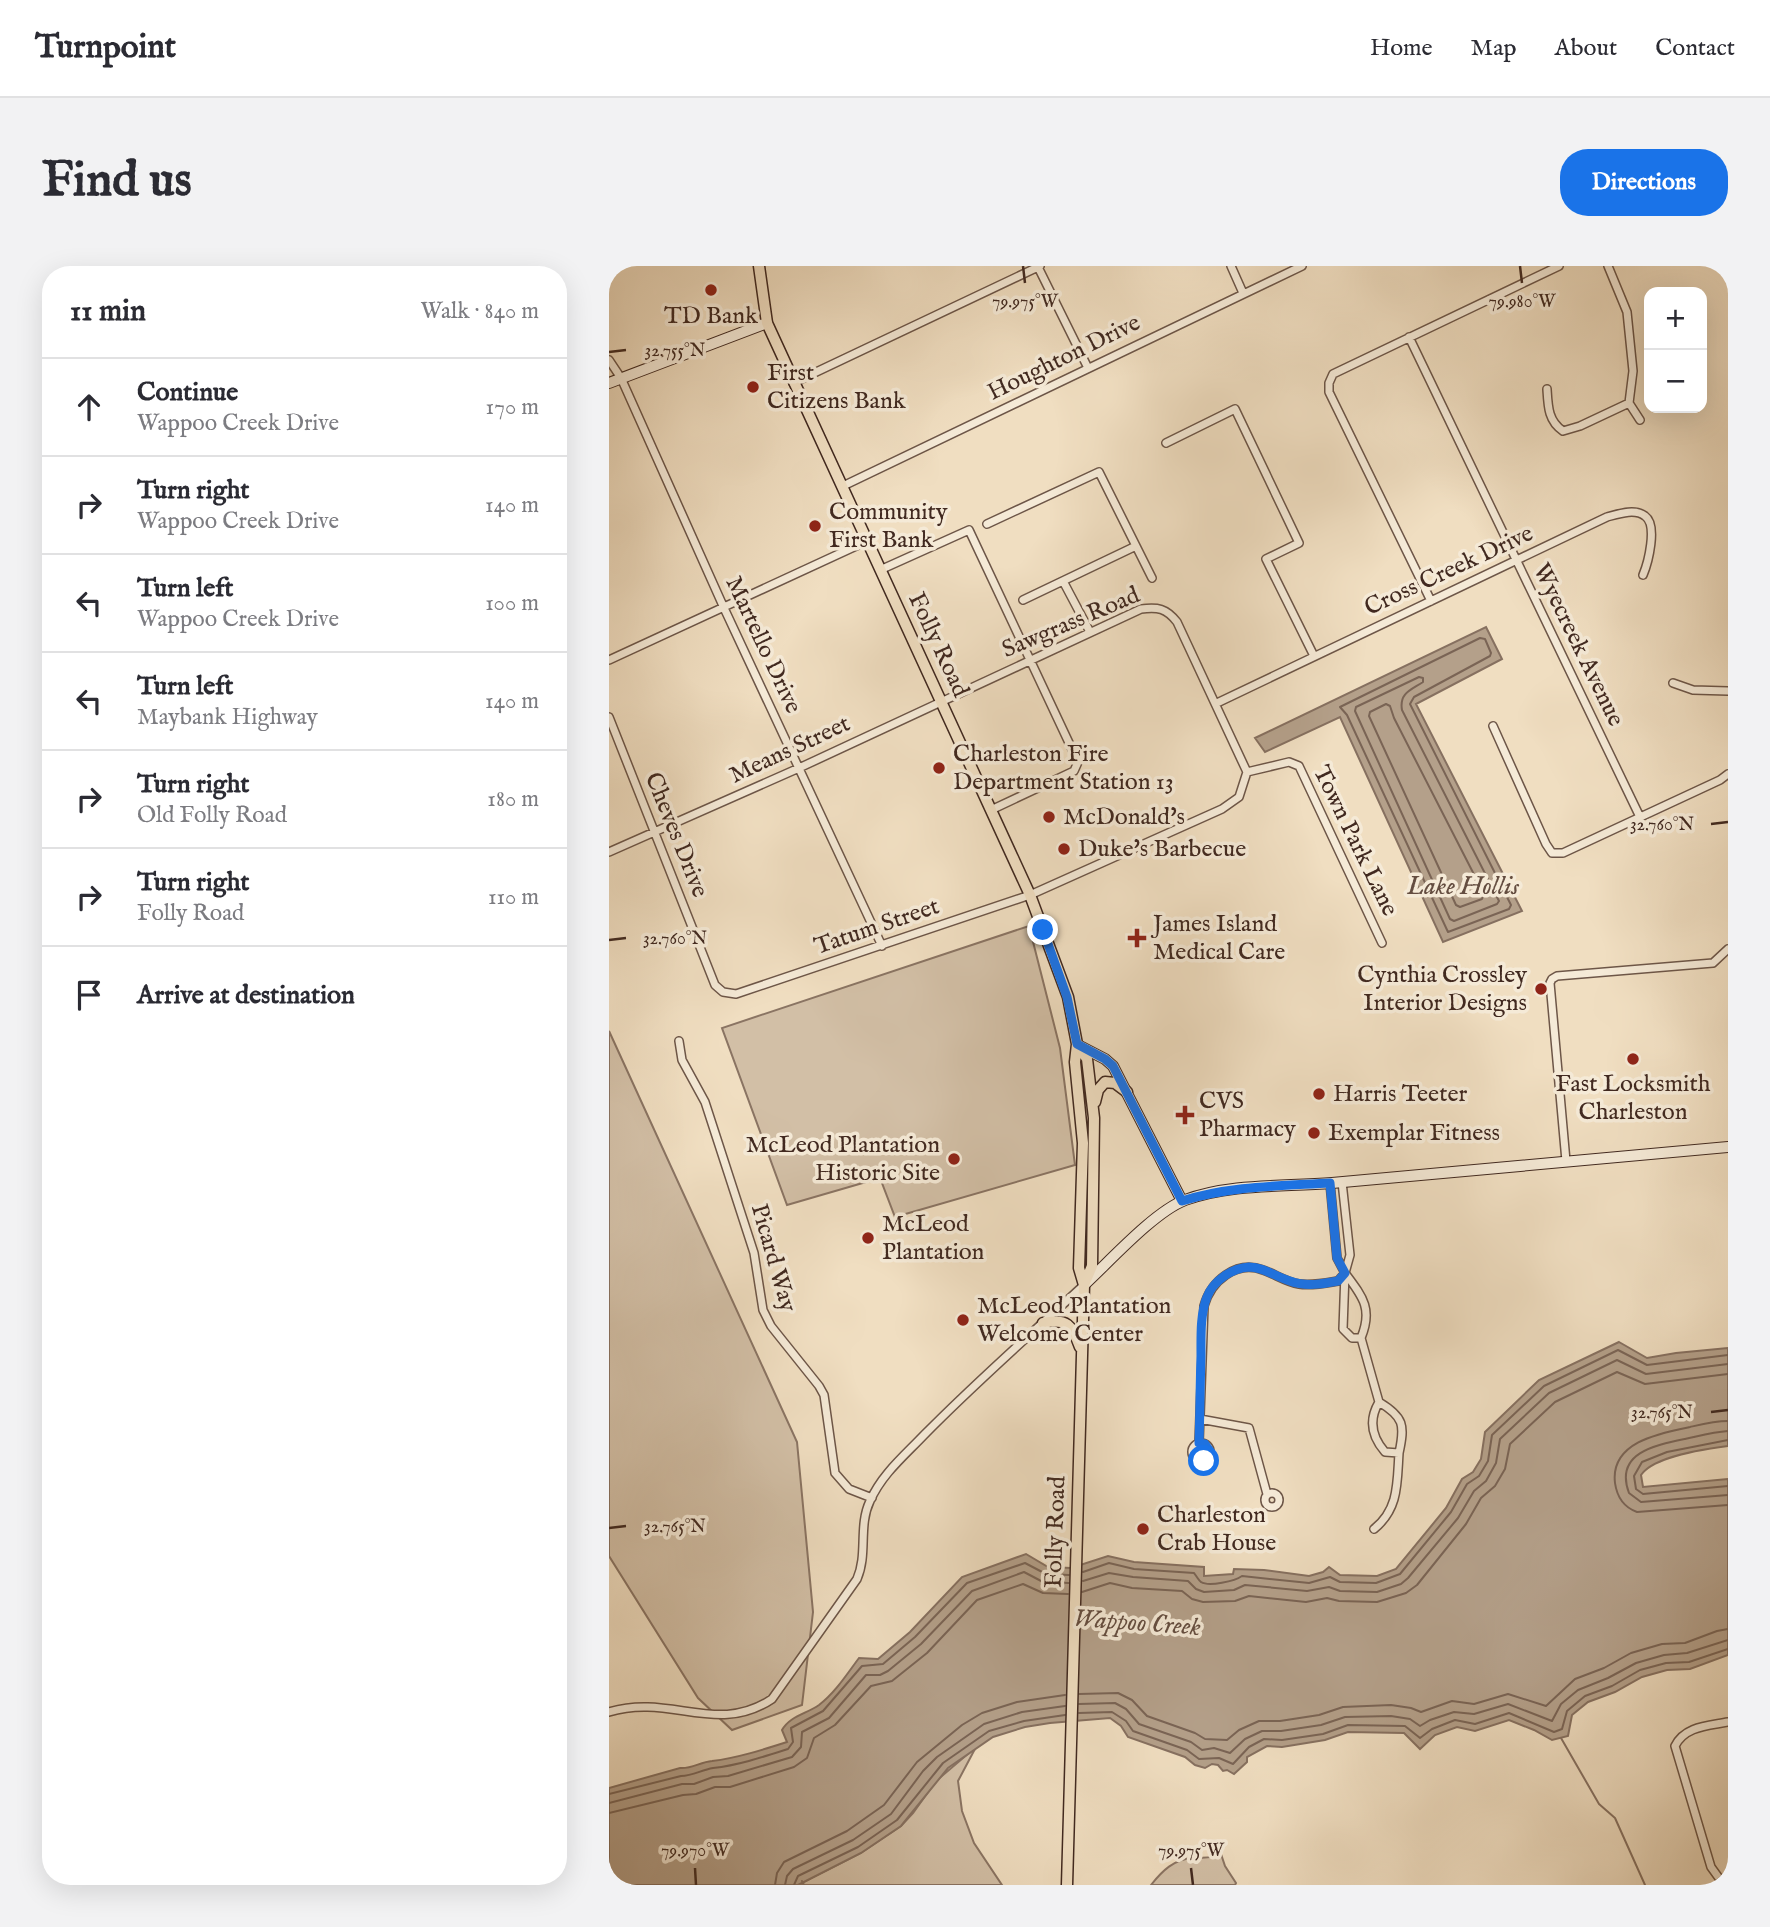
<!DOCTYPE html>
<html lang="en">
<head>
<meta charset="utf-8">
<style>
	body { margin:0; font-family:"IM FELL English",serif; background:#f2f2f3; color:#2b2b33 }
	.controls { position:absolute; right:21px; top:21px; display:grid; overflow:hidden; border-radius:14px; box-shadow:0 7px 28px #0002 }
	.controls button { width:63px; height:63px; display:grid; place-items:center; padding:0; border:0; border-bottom:2px solid #e1e1e2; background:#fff; color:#2b2b33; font:35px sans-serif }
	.stop { position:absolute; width:21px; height:21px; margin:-16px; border:5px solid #1a73e8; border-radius:50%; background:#fff }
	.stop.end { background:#1a73e8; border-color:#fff; box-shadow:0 2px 7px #0008 }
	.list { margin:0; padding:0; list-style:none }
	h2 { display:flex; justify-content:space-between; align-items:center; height:91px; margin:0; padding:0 28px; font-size:30px }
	h2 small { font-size:23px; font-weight:400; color:#7c7c81 }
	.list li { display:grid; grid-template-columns:46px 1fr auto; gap:21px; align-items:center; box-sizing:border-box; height:98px; padding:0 28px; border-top:2px solid #e1e1e2 }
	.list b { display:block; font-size:26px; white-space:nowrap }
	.list p { margin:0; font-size:23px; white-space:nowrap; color:#7c7c81 }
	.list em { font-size:23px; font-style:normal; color:#7c7c81 }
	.icon { flex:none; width:38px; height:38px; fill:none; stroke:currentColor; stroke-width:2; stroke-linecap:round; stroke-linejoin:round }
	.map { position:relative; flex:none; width:1119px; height:1619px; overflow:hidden; border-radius:28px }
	header { display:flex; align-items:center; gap:42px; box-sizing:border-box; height:98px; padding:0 35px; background:#fff; border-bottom:2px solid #e1e1e2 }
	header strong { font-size:33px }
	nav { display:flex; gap:38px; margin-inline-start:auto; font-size:24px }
	.intro { display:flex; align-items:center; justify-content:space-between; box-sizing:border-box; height:168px; padding:0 42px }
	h1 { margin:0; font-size:49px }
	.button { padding:18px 32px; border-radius:28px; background:#1a73e8; color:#fff; font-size:24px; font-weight:700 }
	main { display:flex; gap:42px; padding:0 42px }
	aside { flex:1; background:#fff; border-radius:28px; box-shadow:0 7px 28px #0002 }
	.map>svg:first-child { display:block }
	.green { fill:#d2bfa6; stroke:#8a7463; stroke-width:2 }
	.water { fill:#b4a08a; stroke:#867060; stroke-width:2 }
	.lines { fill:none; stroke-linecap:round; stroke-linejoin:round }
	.shore { stroke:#7a6455; stroke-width:2 }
	.stream { stroke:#867060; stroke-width:2 }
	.street-casing { stroke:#6d5648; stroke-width:10 }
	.secondary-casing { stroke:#412920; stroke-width:12 }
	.primary-casing { stroke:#412920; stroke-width:13 }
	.street { stroke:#f5ead7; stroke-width:7 }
	.secondary { stroke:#f5ead7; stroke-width:10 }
	.primary { stroke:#f0dec1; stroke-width:10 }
	.route { stroke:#1a73e8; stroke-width:9 }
	.ticks { fill:none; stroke:#412920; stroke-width:2.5 }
	.poi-dot { fill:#8f2418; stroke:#f5ead7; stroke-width:2.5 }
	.labels { text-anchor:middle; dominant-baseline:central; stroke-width:7; stroke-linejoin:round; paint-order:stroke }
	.poi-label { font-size:24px; fill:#412920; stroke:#f5ead7; text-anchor:start }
	.street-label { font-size:24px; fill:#412920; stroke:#f5ead7 }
	.water-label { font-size:26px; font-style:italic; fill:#644d40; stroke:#f5ead7 }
	.ticks-label { font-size:18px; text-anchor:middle; fill:#412920; stroke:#f5ead7; stroke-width:7; stroke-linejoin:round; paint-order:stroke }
</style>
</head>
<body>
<header>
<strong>Turnpoint</strong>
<nav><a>Home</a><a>Map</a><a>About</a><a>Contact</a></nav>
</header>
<div class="intro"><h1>Find us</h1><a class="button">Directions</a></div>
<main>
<aside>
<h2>11 min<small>Walk · 840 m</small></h2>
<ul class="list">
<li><svg class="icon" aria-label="ahead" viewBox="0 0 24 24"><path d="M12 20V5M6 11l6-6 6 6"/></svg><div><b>Continue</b><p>Wappoo Creek Drive</p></div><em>170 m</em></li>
<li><svg class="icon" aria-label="right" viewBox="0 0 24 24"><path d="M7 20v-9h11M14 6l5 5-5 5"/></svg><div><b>Turn right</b><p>Wappoo Creek Drive</p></div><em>140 m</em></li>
<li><svg class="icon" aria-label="left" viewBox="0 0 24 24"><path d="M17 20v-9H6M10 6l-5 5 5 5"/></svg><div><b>Turn left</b><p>Wappoo Creek Drive</p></div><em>100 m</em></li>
<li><svg class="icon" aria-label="left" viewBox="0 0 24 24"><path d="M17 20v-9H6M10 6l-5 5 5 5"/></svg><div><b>Turn left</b><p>Maybank Highway</p></div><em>140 m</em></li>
<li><svg class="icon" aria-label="right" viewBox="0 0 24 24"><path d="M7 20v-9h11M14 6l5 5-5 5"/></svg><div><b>Turn right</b><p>Old Folly Road</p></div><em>180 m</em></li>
<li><svg class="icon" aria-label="right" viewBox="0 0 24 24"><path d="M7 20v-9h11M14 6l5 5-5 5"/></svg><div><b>Turn right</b><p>Folly Road</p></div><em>110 m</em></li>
<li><svg class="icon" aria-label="arrive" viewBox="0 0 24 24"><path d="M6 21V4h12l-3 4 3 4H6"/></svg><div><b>Arrive at destination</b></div></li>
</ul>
</aside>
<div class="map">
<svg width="1119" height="1619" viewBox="0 0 1119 1619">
	<rect width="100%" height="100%" fill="#f0dec1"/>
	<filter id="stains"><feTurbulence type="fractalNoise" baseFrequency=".00286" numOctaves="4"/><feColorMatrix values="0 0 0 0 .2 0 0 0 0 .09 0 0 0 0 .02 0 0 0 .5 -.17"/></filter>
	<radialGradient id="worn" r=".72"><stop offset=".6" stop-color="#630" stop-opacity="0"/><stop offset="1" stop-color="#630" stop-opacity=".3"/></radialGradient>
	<path class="green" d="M420,660L451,782L466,899L286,951L271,912L178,939L113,762Z
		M0,765L188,1176L204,1346L193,1439L123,1464L89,1432L0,1290Z
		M367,1481L349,1515L353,1545L365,1577L393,1619H189L252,1587L292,1560L304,1547L327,1515Z
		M612,1588L616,1600L627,1617L626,1619H542C553,1605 565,1593 584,1592C594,1591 603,1593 612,1588Z"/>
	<path class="water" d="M877,361L893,393L807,438L913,645L834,676L731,451L656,486L646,472Z
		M1010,1076L1038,1092L1067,1087L1119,1082V1180C1096,1183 1045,1190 1032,1209L1034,1221L1119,1213V1389L1081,1403L1058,1404L1033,1411L1006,1426L979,1436L963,1449L959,1470L943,1474L925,1464L900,1454L866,1465L848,1461L826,1469L811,1483L795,1467L739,1466L716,1474L673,1481L658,1480L638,1491V1496L625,1508L618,1504L614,1505L609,1499L603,1498L596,1502L586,1499L576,1491L519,1471L512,1460L501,1452L441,1457L416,1461L384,1471L339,1502L292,1560L252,1587L189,1619H0V1522L71,1502C83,1503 91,1496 103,1495C128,1492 153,1484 178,1476L173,1464C181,1450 197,1448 210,1439C226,1427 238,1408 250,1392L269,1393L301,1366L353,1311L417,1288L439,1301L462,1302L499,1290L525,1296L595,1301V1310L624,1308L625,1303L655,1304L700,1310L714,1306L720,1301L731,1309L768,1310L787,1303L837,1242L853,1213L864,1206L872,1193L876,1166L930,1114Z"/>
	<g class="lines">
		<path class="shore" d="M871,372L876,373L882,387L881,390L805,431L801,438L902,639L900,643L839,666L738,449L731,441Z
			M810,411L814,412V416C802,424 790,427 793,444L890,635L888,638L845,655L841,653L746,445L747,441Z
			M777,438L781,440L785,452L875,628L873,633L851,641L847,639L760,450L761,446Z
			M1119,1155C1106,1155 1094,1158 1081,1161C1051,1167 1001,1176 1006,1217C1008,1231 1014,1241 1028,1246L1119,1239
			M1119,1165C1104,1166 1090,1170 1076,1173C1046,1179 1005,1187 1020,1227L1032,1236L1119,1229
			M1119,1174L1058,1186L1033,1196L1025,1210L1027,1223L1034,1228L1119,1220
			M474,1306L500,1297L525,1303L585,1307C586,1308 590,1315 592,1316C600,1321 626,1315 633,1310L700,1317L721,1311L731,1316L767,1317L791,1308L842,1246L858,1218L870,1210L879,1195L883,1169L935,1120L1009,1084L1038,1099L1119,1089
			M474,1315L500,1307L524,1311L579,1315L587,1323L595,1326L625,1324L636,1319L698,1325L720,1321L731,1325L768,1326L792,1318L799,1312L849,1252L865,1225L877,1215L887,1197L891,1173L940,1127L1008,1094L1037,1108L1119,1098
			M473,1326L501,1317L523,1322L573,1325L583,1333L594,1336L626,1335L640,1330L697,1336L718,1332L730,1335L768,1336L797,1327L808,1319L857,1258L872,1232L886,1220L896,1203L901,1178L946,1136L1008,1106L1036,1118L1119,1108
			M470,1428L509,1427L523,1434L538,1450L586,1467L596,1473L618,1474L630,1464L650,1455H671L710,1449L734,1441L782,1439L802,1442L812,1446L843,1435L865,1438L899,1428L937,1440L966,1413L995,1402L1022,1387L1053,1378L1076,1377L1108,1365L1119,1363
			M470,1438L506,1437L517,1443L530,1458L582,1476L593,1484L605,1482L621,1487L636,1473L653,1465H672L712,1459L736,1451L782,1450L801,1453L811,1460L821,1454L845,1446L865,1448L899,1438L943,1455L952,1438L969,1424L999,1412L1027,1397L1055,1389L1078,1387L1119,1374
			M470,1447L503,1446L517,1455L524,1465L578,1484L590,1493L610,1492L624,1498L640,1481L655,1473L673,1474L714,1468L739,1459L796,1460L811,1472L823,1463L846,1454L866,1458L900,1447L945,1466L953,1463L958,1445L976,1430L1003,1420L1031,1404L1057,1397L1080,1396L1119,1383
			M0,1528L72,1510C84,1510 92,1504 104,1502C130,1499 154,1491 179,1483L184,1476L182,1462L214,1445L253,1400L274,1398L306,1371L358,1317L416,1297L437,1308L460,1309
			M0,1537L73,1518H85L104,1511L119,1510L183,1491L192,1481L193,1466L220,1452L257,1409H271L279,1405L312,1378L363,1325L415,1306L434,1316L460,1317
			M0,1547L74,1529L87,1528L106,1521H121L185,1501L198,1492L205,1472L226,1459L262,1420L283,1415L318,1387L368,1334L414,1318L434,1327L459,1328
			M166,1619L168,1607L175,1596L238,1565L275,1539L308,1496L353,1459L373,1447L408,1436L456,1429
			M176,1619L178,1610L184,1603L244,1574L282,1548L314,1505L328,1491L375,1458L413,1446L456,1440
			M185,1619L189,1610L249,1581L288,1554L334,1497L380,1465L415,1455L456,1449"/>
		<path class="stream" d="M952,1472L990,1538L1006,1552L1036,1619
			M193,1615L195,1619"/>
		<defs>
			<path id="street" d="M622,0L634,27
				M429,1L479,102
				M800,71L1031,551
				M0,94L12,112L115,342L273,680
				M184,117L431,0
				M938,123C939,140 939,155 954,165L971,160L1020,137L1024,105L1018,46L999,0
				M1020,137L1031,154
				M557,177L626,143L690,277L657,293L705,390
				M234,220L693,0
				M378,258L490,206L527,280L414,334
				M527,280L543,312
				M271,304L360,264L469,496L465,505L382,544
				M454,315L481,366
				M822,335L720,126V117L724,108L950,0
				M0,394L258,275
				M1064,417L1084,424L1119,425
				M608,437L998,251C1009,248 1026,242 1036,250C1049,259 1039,297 1034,309
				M0,451L106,719L114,726L127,728L421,629L613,543L630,531L638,506
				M884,460L937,578L943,587H954L1111,514L1119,508
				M638,506L680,496L690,500L773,677
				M0,586L190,502L532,343C549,341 557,342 568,356L638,506
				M70,775L73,794L96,836L145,987L154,1044L162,1060L210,1120L215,1129L226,1207L240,1223L263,1232
				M957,895L941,717L943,713L948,710L1104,697L1119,683
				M721,917L728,992L736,1007L741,989L733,916
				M736,1007C754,1031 764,1043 752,1072H743L734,1063Z
				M752,1072L770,1136C795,1151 796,1159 790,1187L776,1186C762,1170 760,1153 770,1136
				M591,1153L640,1162L658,1228
				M583 1186a9 9 0 1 1 18 0a9 9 0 1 1-18 0Z
				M590,1177L595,1040C602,1015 627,994 654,1004C666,1008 677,1016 690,1018C703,1020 717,1017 729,1015L736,1007
				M656 1234a7 7 0 1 1 14 0a7 7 0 1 1-14 0Z
				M765,1263C790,1243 788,1217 790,1187
				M0,1446C61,1427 108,1470 163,1433L248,1313C259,1288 249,1260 261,1235C273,1208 295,1190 315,1169C366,1117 421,1069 475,1019
				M1115,1619L1102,1601L1066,1480C1076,1460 1099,1460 1119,1456"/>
			<path id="secondary" d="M0,117L158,57
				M469,779L496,793L504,800L573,935
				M475,1019C501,995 545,946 576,934C622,917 675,921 723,917C855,904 987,892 1119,881"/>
			<path id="primary" d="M150,0L158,57L421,629L459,731L468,778L466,796L474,877L470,1002L475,1019L458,1619
				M468,778L478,793L485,852L483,1000L475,1019
				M486,836L489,824L496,816L506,817L518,826
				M434,1057C458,1052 463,1059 471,1081"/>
		</defs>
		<use href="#street" class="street-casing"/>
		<use href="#secondary" class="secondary-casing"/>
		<use href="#primary" class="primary-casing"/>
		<use href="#street" class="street"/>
		<use href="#secondary" class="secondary"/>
		<use href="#primary" class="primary"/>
	</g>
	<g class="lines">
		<path class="route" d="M434,664L458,731L468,778L496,793L504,800L573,935C620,920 671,920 721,917L728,992L736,1007L729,1015C713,1018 697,1021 681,1015C667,1011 655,1001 640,1001C623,1002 604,1015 598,1031C591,1048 592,1071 592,1090C591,1119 591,1148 590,1177L596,1178L601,1185L599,1191L595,1195"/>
	</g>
	<path class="ticks" d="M414,0L416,17M911,0L913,17M0,86L17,84M1102,558L1119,556M0,674L17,672M1102,1146L1119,1144M0,1262L17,1260M86,1602L87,1619M582,1602L584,1619"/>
	<g class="poi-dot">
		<circle cx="102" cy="24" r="7"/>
		<circle cx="144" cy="121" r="7"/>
		<circle cx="206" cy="260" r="7"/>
		<circle cx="330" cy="502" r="7"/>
		<circle cx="440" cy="551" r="7"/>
		<circle cx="455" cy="583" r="7"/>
		<path d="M524.5 661.5h7v7h7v7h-7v7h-7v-7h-7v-7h7z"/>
		<circle cx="932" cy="723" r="7"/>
		<circle cx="1024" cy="793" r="7"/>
		<circle cx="710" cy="828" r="7"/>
		<path d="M572.5 838.5h7v7h7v7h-7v7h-7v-7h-7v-7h7z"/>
		<circle cx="705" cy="867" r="7"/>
		<circle cx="345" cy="893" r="7"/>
		<circle cx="259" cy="972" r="7"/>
		<circle cx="354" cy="1054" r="7"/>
		<circle cx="534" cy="1263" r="7"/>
	</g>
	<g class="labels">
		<g class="poi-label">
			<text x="102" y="50" text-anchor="middle">TD Bank</text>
			<text x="158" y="107">First<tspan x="158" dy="28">Citizens Bank</tspan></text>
			<text x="220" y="246">Community<tspan x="220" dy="28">First Bank</tspan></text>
			<text x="344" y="488">Charleston Fire<tspan x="344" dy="28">Department Station 13</tspan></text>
			<text x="454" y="551">McDonald's</text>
			<text x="469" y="583">Duke's Barbecue</text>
			<text x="544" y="658">James Island<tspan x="544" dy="28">Medical Care</tspan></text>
			<text x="918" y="709" text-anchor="end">Cynthia Crossley<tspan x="918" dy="28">Interior Designs</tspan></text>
			<text x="1024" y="818" text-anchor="middle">Fast Locksmith<tspan x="1024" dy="28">Charleston</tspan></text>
			<text x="724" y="828">Harris Teeter</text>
			<text x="590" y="835">CVS<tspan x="590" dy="28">Pharmacy</tspan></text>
			<text x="719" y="867">Exemplar Fitness</text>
			<text x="331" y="879" text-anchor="end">McLeod Plantation<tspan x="331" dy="28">Historic Site</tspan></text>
			<text x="273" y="958">McLeod<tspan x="273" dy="28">Plantation</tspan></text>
			<text x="368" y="1040">McLeod Plantation<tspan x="368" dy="28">Welcome Center</tspan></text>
			<text x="548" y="1249">Charleston<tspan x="548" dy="28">Crab House</tspan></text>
		</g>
		<g class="street-label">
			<text transform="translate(455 92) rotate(-26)">Houghton Drive</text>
			<text transform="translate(840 305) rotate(-25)">Cross Creek Drive</text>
			<text transform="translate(462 357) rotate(-23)">Sawgrass Road</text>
			<text transform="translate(154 379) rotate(65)">Martello Drive</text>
			<text transform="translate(329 379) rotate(65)">Folly Road</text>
			<text transform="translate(969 379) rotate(64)">Wyecreek Avenue</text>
			<text transform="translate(181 484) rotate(-25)">Means Street</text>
			<text transform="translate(67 569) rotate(68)">Cheves Drive</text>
			<text transform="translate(746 575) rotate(64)">Town Park Lane</text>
			<text transform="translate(268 661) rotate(-19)">Tatum Street</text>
			<text transform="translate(164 992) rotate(74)">Picard Way</text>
			<text transform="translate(447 1266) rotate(-88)">Folly Road</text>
		</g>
		<g class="water-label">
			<text x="854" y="620">Lake Hollis</text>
			<text transform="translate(528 1357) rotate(4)">Wappoo Creek</text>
		</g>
	</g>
	<g class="ticks-label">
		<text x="416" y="41">79.975°W</text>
		<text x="913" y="41">79.980°W</text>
		<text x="66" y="90">32.755°N</text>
		<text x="1053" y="564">32.760°N</text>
		<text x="66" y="678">32.760°N</text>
		<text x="1053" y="1152">32.765°N</text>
		<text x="66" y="1266">32.765°N</text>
		<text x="86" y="1590">79.970°W</text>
		<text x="582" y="1590">79.975°W</text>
	</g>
	<rect width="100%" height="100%" filter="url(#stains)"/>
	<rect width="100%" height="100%" fill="url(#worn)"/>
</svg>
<div class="controls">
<button>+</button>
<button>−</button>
</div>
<div class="stop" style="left:595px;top:1195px"></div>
<div class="stop end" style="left:434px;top:664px"></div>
</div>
</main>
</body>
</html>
